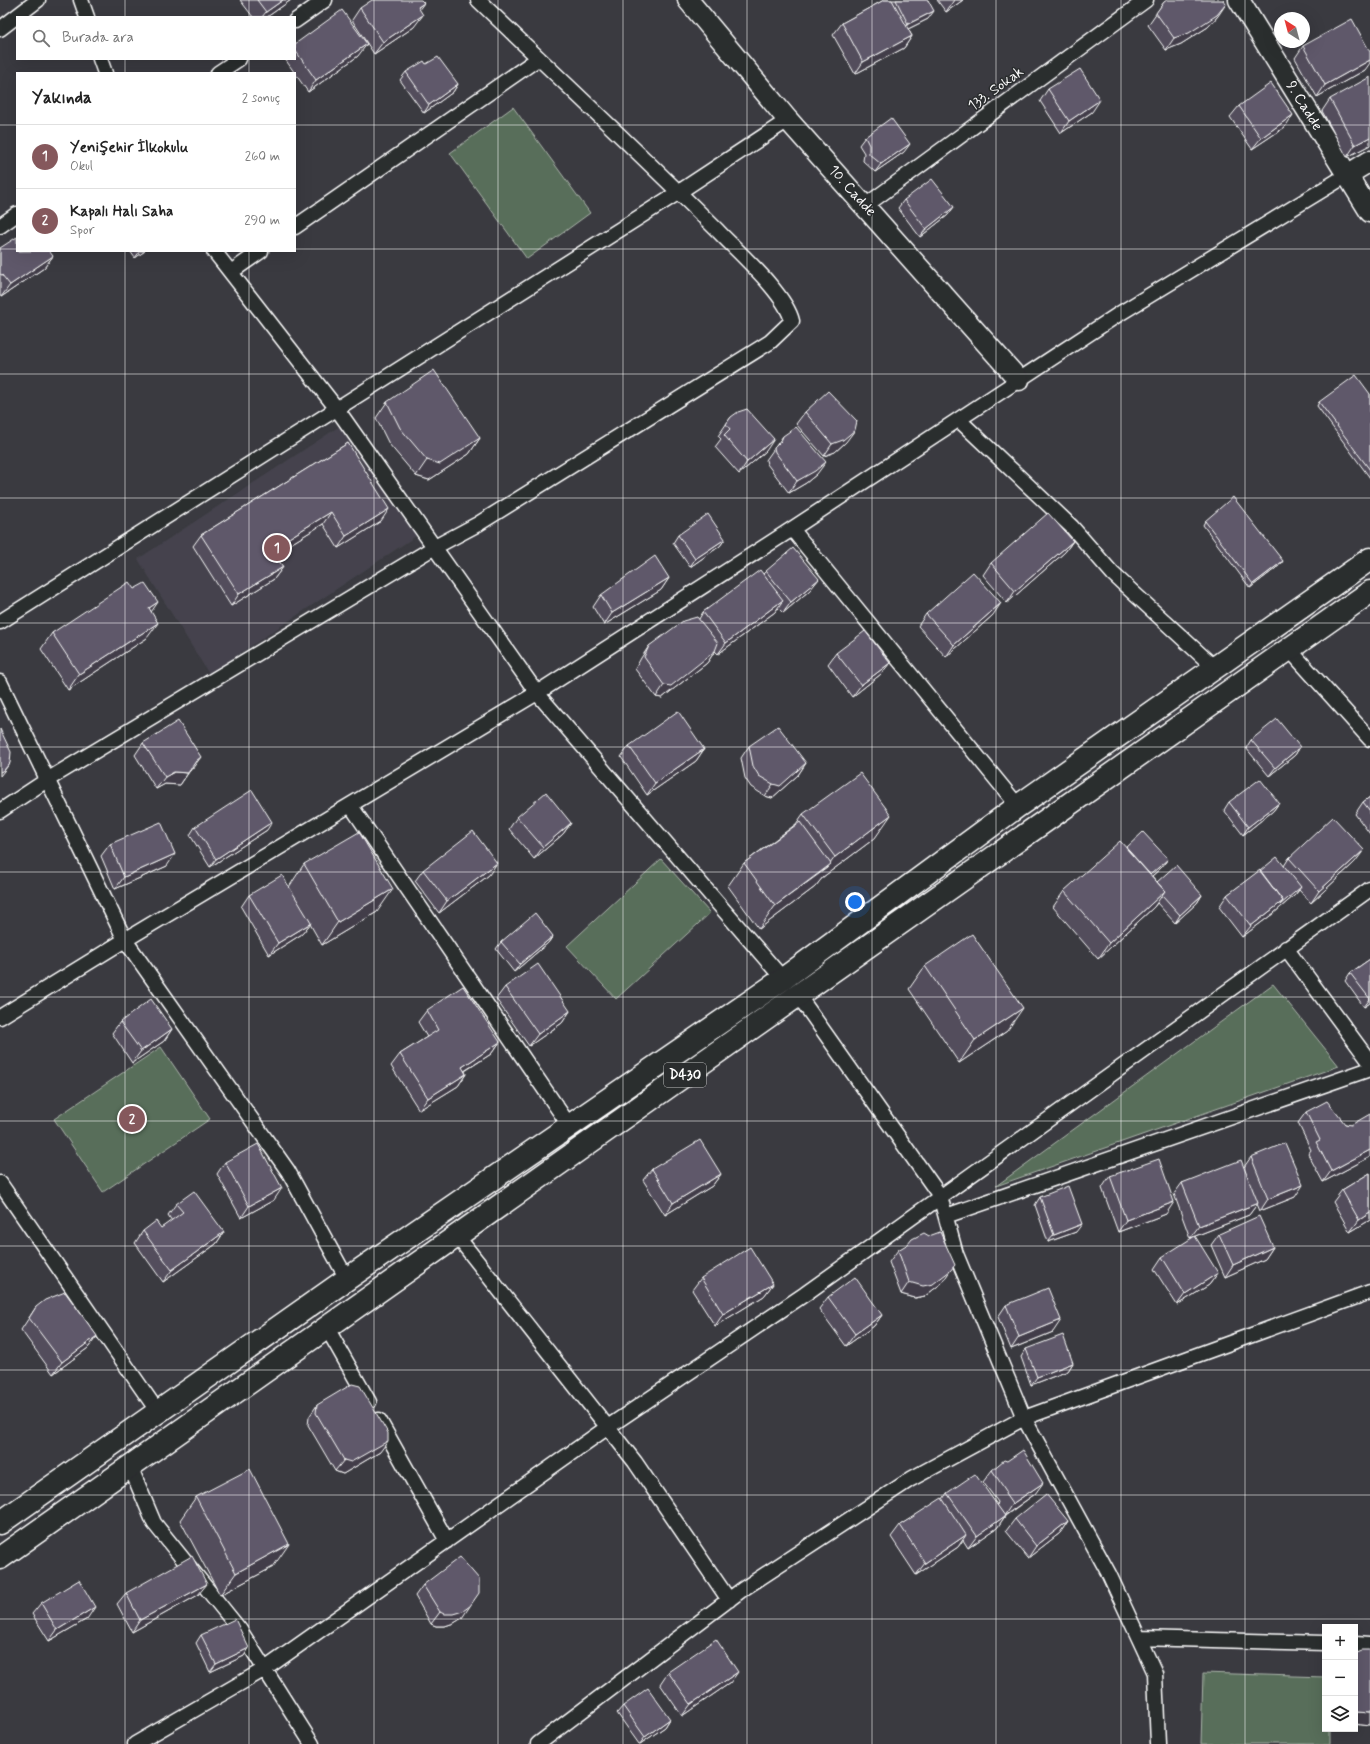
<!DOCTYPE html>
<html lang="tr">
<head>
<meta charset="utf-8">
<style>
	body { margin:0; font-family:Mynerve,sans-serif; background:#f2f2f2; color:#222 }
	.controls { position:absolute; right:12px; bottom:12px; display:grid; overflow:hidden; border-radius:0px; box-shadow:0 4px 16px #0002 }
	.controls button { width:36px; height:36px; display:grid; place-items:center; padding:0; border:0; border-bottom:1px solid #e0e0e0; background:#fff; color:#222; font:20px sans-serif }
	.compass { position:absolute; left:1274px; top:12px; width:36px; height:36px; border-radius:50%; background:#fff; box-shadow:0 4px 16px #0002; rotate:324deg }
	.you { position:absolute; left:855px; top:902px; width:14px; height:14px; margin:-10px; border:3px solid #fff; border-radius:50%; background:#1a73e8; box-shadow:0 0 0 6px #1a73e833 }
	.badge { display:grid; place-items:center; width:26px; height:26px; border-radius:50%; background:#85585c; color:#fff; font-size:13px; font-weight:700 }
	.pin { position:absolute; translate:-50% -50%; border:2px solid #fff; box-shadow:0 1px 4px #0006 }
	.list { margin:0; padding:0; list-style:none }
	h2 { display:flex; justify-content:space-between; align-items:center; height:52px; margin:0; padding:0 16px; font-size:17px }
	h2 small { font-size:13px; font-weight:400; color:#767676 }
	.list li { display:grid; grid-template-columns:26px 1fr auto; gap:12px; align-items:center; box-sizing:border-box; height:64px; padding:0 16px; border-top:1px solid #e0e0e0 }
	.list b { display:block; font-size:15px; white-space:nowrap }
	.list p { margin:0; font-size:13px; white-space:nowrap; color:#767676 }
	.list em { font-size:13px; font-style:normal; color:#767676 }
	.icon { flex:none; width:22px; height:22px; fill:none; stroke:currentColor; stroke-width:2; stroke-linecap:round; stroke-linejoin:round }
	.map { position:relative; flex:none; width:1370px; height:1744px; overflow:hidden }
	.search { position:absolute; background:#fff; box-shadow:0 4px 16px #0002; left:16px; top:16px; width:280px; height:44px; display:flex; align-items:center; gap:10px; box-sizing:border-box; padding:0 14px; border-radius:0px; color:#767676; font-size:15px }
	.panel { position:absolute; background:#fff; box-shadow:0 4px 16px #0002; left:16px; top:72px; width:280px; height:180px; border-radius:0px }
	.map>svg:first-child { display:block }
	.built { fill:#45434d }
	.green { fill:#596e5a; stroke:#acb6ac }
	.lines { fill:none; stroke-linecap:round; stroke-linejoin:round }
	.street-casing { stroke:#fff; stroke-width:17 }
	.secondary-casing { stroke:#fff; stroke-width:23 }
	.highway-casing { stroke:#fff; stroke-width:25 }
	.street { stroke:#2a2d2e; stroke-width:14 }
	.secondary { stroke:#2a2d2e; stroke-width:20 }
	.highway { stroke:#2a2d2e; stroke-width:22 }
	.wall { fill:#524d5b; stroke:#fff }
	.shaded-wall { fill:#423e4a; stroke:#fff }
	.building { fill:#5f596a; stroke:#fff }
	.grid { fill:none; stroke:#fff; stroke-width:1; stroke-opacity:0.55 }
	.labels { text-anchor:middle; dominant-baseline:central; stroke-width:3; stroke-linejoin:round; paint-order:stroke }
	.shield { fill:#2a2d2e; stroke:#bfc0c0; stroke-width:1 }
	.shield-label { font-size:14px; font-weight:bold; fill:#fff }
	.street-label { font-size:15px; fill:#fff; stroke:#2a2d2e }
</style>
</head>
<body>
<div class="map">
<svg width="1370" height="1744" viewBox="0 0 1370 1744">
	<rect width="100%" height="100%" fill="#3a3a40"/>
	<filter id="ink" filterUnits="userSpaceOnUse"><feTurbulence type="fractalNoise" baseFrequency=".025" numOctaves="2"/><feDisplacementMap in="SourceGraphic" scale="8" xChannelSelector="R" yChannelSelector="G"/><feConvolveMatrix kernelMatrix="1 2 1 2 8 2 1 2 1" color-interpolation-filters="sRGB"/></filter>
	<g filter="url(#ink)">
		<path class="built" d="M343,424L416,536L209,674L138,559Z"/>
		<path class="green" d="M513,107L590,213L527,259L450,153Z
			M661,859L710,913L616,999L567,946Z
			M1273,984L1339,1066L996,1186Z
			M161,1047L210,1119L103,1192L54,1119Z
			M1203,1673L1325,1677V1729H1330V1744H1201Z"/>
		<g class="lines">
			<defs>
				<path id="street" d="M81,0L87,17
					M295,21L325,0
					M0,29L38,0
					M100,59L105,73
					M218,73L239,59
					M865,206L1146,0
					M0,226L17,214
					M295,227L539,58
					M214,251L337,409L537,693L783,979
					M231,272L261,251
					M959,420L1072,527L1113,574L1215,668
					M792,529L1018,806
					M0,622L679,192L788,120
					M1289,649L1370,739
					M0,682L125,940L288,1171L347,1279
					M351,806L569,1125
					M0,811L47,780L433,548L478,524L770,342L792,321C786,294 738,252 718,231C639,152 558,77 478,0
					M1286,948L1370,1062
					M798,995L940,1196L956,1254L1024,1418L1109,1574L1155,1673L1158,1744
					M0,1017L125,940L537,693L792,529L1119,314L1347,175
					M0,1183L158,1412
					M946,1216L1370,1069
					M457,1236L635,1462L729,1600
					M327,1328L369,1402
					M379,1420L447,1541
					M130,1466L154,1523L240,1630L312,1744
					M1139,1638L1325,1643
					M1355,1644L1370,1645
					M135,1744L265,1669L608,1427L805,1294L1370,889
					M538,1744L743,1589L911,1479L1024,1418L1370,1292"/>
				<path id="secondary" d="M688,0L788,120L1019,380
					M1239,0L1370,212
					M1347,175L1370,161"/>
				<path id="highway" d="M0,1523L347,1279L783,979L1018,806L1370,559
					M0,1558L1370,592"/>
			</defs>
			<use href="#street" class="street-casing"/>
			<use href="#secondary" class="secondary-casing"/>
			<use href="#highway" class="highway-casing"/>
			<use href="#street" class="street"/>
			<use href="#secondary" class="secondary"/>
			<use href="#highway" class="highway"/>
		</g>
		<path class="wall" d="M240,0H291L267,17H253Z
			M884,0H928V19L908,29L912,36L904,48L855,74L833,35L842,23Z
			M937,0H963L946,12Z
			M1164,2L1218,16L1208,27L1181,44L1166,50L1148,25Z
			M360,8L419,10L414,27L374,54L352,20Z
			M295,44L358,56L308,92L285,59H295Z
			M1303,46L1365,70L1317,97L1295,58Z
			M406,72L458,84L453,92L424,113L400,80Z
			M1048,89L1092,112L1061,133L1040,101Z
			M1330,99L1370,145L1347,157L1322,111Z
			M1239,106L1285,127L1252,149L1230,117Z
			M865,137L904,152L875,172L863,161L864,153L859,145Z
			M904,200L948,215L920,237L898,208Z
			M0,248L53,256L44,268L1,297L0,295Z
			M130,251H145L135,258Z
			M1370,394V478L1317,406L1319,402Z
			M387,402L480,438L469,454L429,480L416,476L389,444L376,418Z
			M805,412L846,442L835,452L824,456L796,424Z
			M731,417L766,451L739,474L715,447L721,439L718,436Z
			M783,436L817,474L806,483L789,493L767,464L766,460Z
			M348,443L381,521L338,548L323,524L274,554L283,567L274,579L231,606L193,546L201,535Z
			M1205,521L1283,561L1280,565L1250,588L1203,525Z
			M678,535L725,539L720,546L690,567L673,543Z
			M1073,541L1065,552L1007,603L983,575L991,563Z
			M766,571L810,590L783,613L778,608L775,612L718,654L715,651L707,663L662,698L656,697L635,669L641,658L649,646L699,619L703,612L763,574Z
			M669,578L661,590L604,625L593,607L601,595Z
			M134,589L151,612L147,638L68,690L41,649L52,633Z
			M926,614L993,615L946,657L918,626Z
			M836,653L881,674L852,697L828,664Z
			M1251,740L1300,747L1295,755L1269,776L1246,748Z
			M143,743L192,769L189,772L180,785L165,784L156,789L135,755Z
			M629,746L704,749L696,761L647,795L621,757Z
			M749,746L806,763L798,775L772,798L765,796L751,787L745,778L741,758Z
			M1370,797V834L1355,814L1363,802Z
			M1229,802L1279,803L1273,811L1243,835L1224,810Z
			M803,814L875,838L823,877L815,887L759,929L728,886L744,863L796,824Z
			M517,817L571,823L563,834L534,859L509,829Z
			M195,827L267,830L210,867L190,835Z
			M110,844L167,866L115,889L101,856Z
			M1126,848L1162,867L1152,876L1157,882L1202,895L1197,903L1175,923L1157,903L1154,907L1098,959L1053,907L1064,891Z
			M1289,858L1355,862L1311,903L1299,890L1295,895L1274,913L1242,937L1219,907L1227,895L1260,871L1284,866Z
			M304,864L377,912L322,945L310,924L302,934L269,955L241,907L249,895L289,887Z
			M423,870L489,875L439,913L415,881Z
			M553,936L548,943L514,972L496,949L501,942Z
			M1370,959V1003L1364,1007L1345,981L1350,973Z
			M925,966L1007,1031L959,1063L909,989Z
			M505,987L570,1011L562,1023L529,1046L496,999Z
			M427,1010L500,1042L491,1054L465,1071L466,1074L458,1086L419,1110L391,1066L400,1054L427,1037L418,1022Z
			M120,1022L172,1029L164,1041L132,1063L112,1033Z
			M1306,1112L1345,1124L1351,1125L1370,1157L1323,1182L1308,1154L1311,1150L1298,1123Z
			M1251,1157L1295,1197L1260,1211L1257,1204L1249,1215L1190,1238L1174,1194L1182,1183L1244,1167Z
			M225,1162L274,1200L241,1218L217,1174Z
			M652,1169L721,1174L712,1186L665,1215L643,1180Z
			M1370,1173V1220L1350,1232L1333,1202L1342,1190Z
			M1110,1176L1166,1214L1118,1232L1102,1188Z
			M1040,1197L1076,1232L1048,1242L1035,1205Z
			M176,1204L224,1232L216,1244L163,1282L135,1243L143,1231L161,1228L172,1221L168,1215Z
			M1219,1234L1273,1247L1265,1259L1225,1277L1211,1245Z
			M898,1250L942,1283L925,1296L915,1298L901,1294L889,1262Z
			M1162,1257L1218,1273L1209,1285L1177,1305L1154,1269Z
			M701,1278L773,1284L764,1296L715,1326L692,1290Z
			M828,1297L882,1315L874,1326L846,1346L819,1309Z
			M1006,1305L1053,1332L1011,1349L998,1317Z
			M36,1307L97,1336L88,1348L53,1374L21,1330Z
			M1026,1349L1073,1363L1068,1371L1031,1385L1021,1357Z
			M317,1405L380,1452L343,1474L335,1471L308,1425L309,1417Z
			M992,1470L1035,1494L1005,1516L997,1528L968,1548L963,1540L958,1547L916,1575L891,1537L900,1525L943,1499L947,1493L997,1505L998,1502L983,1482Z
			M196,1497L273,1567L220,1595L180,1520Z
			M1015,1519L1068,1521L1060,1533L1028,1558L1006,1531Z
			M423,1585L462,1618L454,1623L445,1626H436L431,1624L415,1596Z
			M126,1593L198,1595L132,1632L117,1604Z
			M41,1603L87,1619L49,1641L32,1614Z
			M201,1635L249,1648L244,1656L210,1672L196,1643Z
			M1356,1652L1370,1726L1355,1724V1653Z
			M668,1672L730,1683L682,1716L660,1684Z
			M623,1706L670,1719L665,1727L640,1744H639L617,1713Z"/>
		<path class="shaded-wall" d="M283,0H291L267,17H262L266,12Z
			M954,0H963L946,12Z
			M424,3L415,15L418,7Z
			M1226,4L1218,16L1208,27L1181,44L1166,50L1174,38Z
			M934,11L928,19L902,32L908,24Z
			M423,15L414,27L374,54L383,42Z
			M912,36L904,48L855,74L863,62Z
			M367,44L358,56L308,92L316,80Z
			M1370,60V63L1365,70L1317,97L1325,85Z
			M458,84L453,92L424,113L429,105Z
			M1100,100L1092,112L1061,133L1069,121Z
			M1293,115L1285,127L1252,149L1261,138Z
			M1370,137V145L1347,157L1355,145Z
			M910,144L904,152L875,172L881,164Z
			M954,207L948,215L920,237L926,229Z
			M140,251H145L135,258Z
			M53,256L44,268L1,297L10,285Z
			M855,430L846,442L835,452L824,456L832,444Z
			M480,438L469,454L429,480L416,476L427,460Z
			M774,439L766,451L739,474L747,462Z
			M826,462L817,474L806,483L789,493L797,481Z
			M389,509L381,521L338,548L346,536Z
			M331,512L323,524L263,561L271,549Z
			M725,539L720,546L690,567L695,559Z
			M1073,541L1065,552L1007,603L1015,591Z
			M1283,561L1280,565L1250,588L1253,584Z
			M283,567L274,579L231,606L239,594Z
			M669,578L661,590L604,625L612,613Z
			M819,579L810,590L783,613L791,602Z
			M783,600L775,612L718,654L726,643Z
			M158,602L147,618L149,608Z
			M1001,603L993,615L946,657L954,645Z
			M158,623L147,638L68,690L79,674Z
			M715,651L707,663L662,698L656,697L664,685Z
			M890,663L881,674L852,697L861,685Z
			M1300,747L1295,755L1269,776L1275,768Z
			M704,749L696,761L647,795L655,783Z
			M201,757L192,769L187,773L196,761Z
			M10,763L4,771L0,776V772Z
			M806,763L798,775L772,798L765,796L773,784Z
			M174,772L188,773L180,785L165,784L156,789L165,777Z
			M1279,803L1273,811L1243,835L1248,827Z
			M891,815L875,838L823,877L815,887L759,929L775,906L827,868L835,857Z
			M272,822L267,830L210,867L216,859Z
			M571,823L563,834L534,859L543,847Z
			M1364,850L1355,862L1311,903L1319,891Z
			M175,854L167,866L115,889L124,877Z
			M1168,859L1162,867L1142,885L1147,877Z
			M497,863L489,875L439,913L447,901Z
			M1301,887L1295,895L1274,913L1242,937L1251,926Z
			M393,889L377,912L322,945L338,922Z
			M1165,891L1154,907L1098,959L1109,943Z
			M1202,895L1197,903L1175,923L1180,915Z
			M311,923L302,934L269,955L278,943Z
			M553,936L548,943L514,972L520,964Z
			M1370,999V1003L1364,1007Z
			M1023,1008L1007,1031L959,1063L975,1040Z
			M570,1011L562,1023L529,1046L538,1034Z
			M172,1029L164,1041L132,1063L141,1051Z
			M500,1042L491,1054L453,1078L462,1067Z
			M466,1074L458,1086L419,1110L428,1098Z
			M1370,1150V1157L1323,1182L1331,1171Z
			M721,1174L712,1186L665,1215L673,1203Z
			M1303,1185L1295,1197L1260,1211L1268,1199Z
			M282,1188L274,1200L241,1218L249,1206Z
			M1174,1202L1166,1214L1118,1232L1126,1220Z
			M1258,1203L1249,1215L1190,1238L1199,1226Z
			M1370,1213V1220L1350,1232L1359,1220Z
			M1082,1224L1076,1232L1048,1242L1054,1235Z
			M224,1232L216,1244L163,1282L172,1270Z
			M1273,1247L1265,1259L1225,1277L1233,1265Z
			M950,1271L942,1283L925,1296L915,1298L901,1294L909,1282Z
			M1218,1273L1209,1285L1177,1305L1185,1294Z
			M773,1284L764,1296L715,1326L723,1314Z
			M882,1315L874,1326L846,1346L855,1334Z
			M1061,1320L1053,1332L1011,1349L1019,1337Z
			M97,1336L88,1348L53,1374L62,1362Z
			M1073,1363L1068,1371L1031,1385L1037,1377Z
			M388,1441L380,1452L343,1474L335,1471L344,1460Z
			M1043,1483L1035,1494L1004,1516L1012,1504Z
			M1005,1516L997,1528L968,1548L977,1536Z
			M1068,1521L1060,1533L1028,1558L1036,1546Z
			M966,1535L958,1547L916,1575L925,1563Z
			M289,1544L273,1567L220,1595L236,1573Z
			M207,1584L198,1595L132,1632L140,1620Z
			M470,1606L462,1618L454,1623L445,1626H436L431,1624L440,1612Z
			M95,1607L87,1619L49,1641L57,1630Z
			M249,1648L244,1656L210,1672L216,1664Z
			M738,1672L730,1683L682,1716L691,1704Z
			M1357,1712L1370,1713V1726L1355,1724V1714Z
			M670,1719L665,1727L640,1744L645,1737Z"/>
		<path class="building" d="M257,0H283L266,12Z
			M372,0H421L424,3L418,7L423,15L383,42L360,8Z
			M884,0H892L912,36L863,62L842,23Z
			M896,0H928L934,11L908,24Z
			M1167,0H1223L1226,4L1217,15L1189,33L1174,38L1156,13L1164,2Z
			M342,10L367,44L316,80L295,50V44Z
			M1352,19L1370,52V60L1325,85L1303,46Z
			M438,57L458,84L429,105L406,72L424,61L426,64Z
			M1080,69L1100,100L1069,121L1048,89Z
			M1370,77V137L1355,145L1330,99Z
			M1271,83L1293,115L1261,138L1239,106Z
			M891,118L910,144L881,164L869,154V145L865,137Z
			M932,179L954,207L926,229L904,200Z
			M17,237V251H49L53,256L10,285L2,275L0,274V248Z
			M434,370L480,438L440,464L427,460L400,428L387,402Z
			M1356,375L1370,394V470L1319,402Z
			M828,391L857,421L855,430L843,440L832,444L805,412Z
			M747,409L774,439L747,462L724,435L730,429L726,424L731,417L738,412Z
			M796,427L826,462L815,471L797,481L775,452L774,448L781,441L783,436Z
			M348,443L389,509L346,536L331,512L271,549L283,567L239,594L201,535Z
			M1233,497L1283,561L1253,584L1205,521Z
			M1048,513L1073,541L1015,591L991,563Z
			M708,514L725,539L695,559L678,535Z
			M793,548L819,579L791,602L766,571Z
			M655,556L669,578L612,613L601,595Z
			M760,570L783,600L726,643L703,612Z
			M973,572L1001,603L954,645L926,614Z
			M129,582L134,589L145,583L158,602L149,608L158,623L79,674L52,633Z
			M697,617L718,643L715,651L671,686L664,685L644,657L649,646L683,621Z
			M865,631L890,663L861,685L836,653Z
			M678,711L704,749L655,783L629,746Z
			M1277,719L1300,747L1275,768L1251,740Z
			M178,721L201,757L196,761L188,773L174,772L165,777L143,743Z
			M778,726L806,763L780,786L773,784L759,776L753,766L749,746Z
			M0,729L11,752L10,763L4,770L0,772Z
			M860,773L891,815L835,857L803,814Z
			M1260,779L1279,803L1248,827L1229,802Z
			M252,790L272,822L216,859L195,827Z
			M546,792L571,823L543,847L517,817Z
			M1370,797V811L1363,802Z
			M1333,817L1364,850L1319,891L1289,858Z
			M161,822L175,854L124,877L110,844Z
			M800,822L831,864L775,906L744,863Z
			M473,831L497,863L447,901L423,870Z
			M359,832L393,889L338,922L304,864Z
			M1143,832L1168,859L1150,875L1126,848Z
			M1120,841L1165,891L1109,943L1064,891Z
			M1277,857L1301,887L1280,905L1283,901L1260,871Z
			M1176,865L1202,895L1180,915L1162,895L1165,891L1157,882Z
			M1260,870L1283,901L1251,926L1227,895Z
			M282,875L311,923L278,943L249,895Z
			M535,913L553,936L520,964L501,942Z
			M972,934L1023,1008L975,1040L925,966Z
			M1370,959V999L1350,973Z
			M538,964L570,1011L538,1034L505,987Z
			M463,986L500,1042L462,1067L466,1074L428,1098L400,1054L438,1030L427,1010Z
			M151,999L172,1029L141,1051L120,1022Z
			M1327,1101L1345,1124L1351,1125L1370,1114V1150L1331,1171L1316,1142L1320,1140L1306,1112Z
			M700,1140L721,1174L673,1203L652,1169Z
			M1285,1143L1303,1185L1268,1199L1251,1157Z
			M258,1144L282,1188L249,1206L225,1162Z
			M1159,1159L1174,1202L1126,1220L1110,1176Z
			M1241,1160L1258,1203L1199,1226L1182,1183Z
			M1370,1173V1213L1359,1220L1342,1190Z
			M1068,1186L1082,1224L1054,1235L1040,1197Z
			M194,1191L224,1232L172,1270L143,1231L156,1221L161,1228L183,1212L176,1204Z
			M1259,1216L1273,1247L1233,1265L1219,1234Z
			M940,1232L955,1265L950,1271L933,1284L923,1286L909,1282L898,1250L908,1244L912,1239L924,1233L929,1236Z
			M1195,1236L1218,1273L1185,1294L1162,1257Z
			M750,1247L773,1284L723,1314L701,1278Z
			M855,1277L882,1315L855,1334L828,1297Z
			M1048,1288L1061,1320L1019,1337L1006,1305Z
			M65,1292L97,1336L62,1362L29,1318L36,1307L45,1300Z
			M1063,1335L1073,1363L1037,1377L1026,1349Z
			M352,1384L360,1386L388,1433V1441L351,1462L344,1460L316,1413L317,1405Z
			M1023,1450L1043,1483L1012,1504L1005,1494L1006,1491L992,1470L1004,1460L1007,1461Z
			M250,1469L289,1544L236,1573L196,1497Z
			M975,1474L1005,1516L977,1536L947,1493Z
			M1046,1494L1068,1521L1036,1546L1015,1519Z
			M942,1498L966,1535L925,1563L900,1525Z
			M192,1556L207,1584L140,1620L126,1593Z
			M460,1557L479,1579V1593L470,1606L463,1611L453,1614H444L440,1612L423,1585Z
			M79,1580L95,1607L57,1630L41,1603Z
			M235,1619L249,1648L216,1664L201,1635Z
			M716,1639L738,1672L691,1704L668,1672Z
			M1361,1650H1370V1713L1357,1712L1355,1708L1356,1652Z
			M648,1688L670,1719L645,1737L623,1706Z"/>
	</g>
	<path class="grid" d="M125,0V17M249,0V17M374,0V1744M498,0V1744M623,0V1744M747,0V1744M872,0V1744M996,0V1744M1121,0V1744M1245,0V1744M125,59V73M249,59V73M0,125H17M295,125H1370M0,249H17M295,249H1370M125,251V1744M249,251V1744M0,374H1370M0,498H1370M0,623H1370M0,747H1370M0,872H1370M0,997H1370M0,1121H1370M0,1246H1370M0,1370H1370M0,1495H1370M0,1619H1370"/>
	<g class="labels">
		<rect class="shield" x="664" y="1063" width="42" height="24" rx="3"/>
		<g class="shield-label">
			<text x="685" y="1075">D430</text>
		</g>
		<g class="street-label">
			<text transform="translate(996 89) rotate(-36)">133. Sokak</text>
			<text transform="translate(1304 106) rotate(58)">9. Cadde</text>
			<text transform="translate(852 191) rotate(48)">10. Cadde</text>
		</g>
	</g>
</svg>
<div class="controls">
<button>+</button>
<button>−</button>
<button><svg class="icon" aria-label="layers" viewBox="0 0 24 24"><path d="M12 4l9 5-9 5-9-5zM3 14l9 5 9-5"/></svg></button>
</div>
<svg class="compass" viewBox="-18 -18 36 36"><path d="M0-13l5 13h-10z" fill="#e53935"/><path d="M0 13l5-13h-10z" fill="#767676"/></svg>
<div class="you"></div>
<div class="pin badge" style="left:277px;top:548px">1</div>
<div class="pin badge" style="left:132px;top:1119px">2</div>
<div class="search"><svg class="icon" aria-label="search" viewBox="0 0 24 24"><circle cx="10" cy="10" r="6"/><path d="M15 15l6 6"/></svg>Burada ara</div>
<section class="panel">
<h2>Yakında<small>2 sonuç</small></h2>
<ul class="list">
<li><span class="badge">1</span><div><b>Yenişehir İlkokulu</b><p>Okul</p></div><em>260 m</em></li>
<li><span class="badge">2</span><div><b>Kapalı Halı Saha</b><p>Spor</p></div><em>290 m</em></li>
</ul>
</section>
</div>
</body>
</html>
